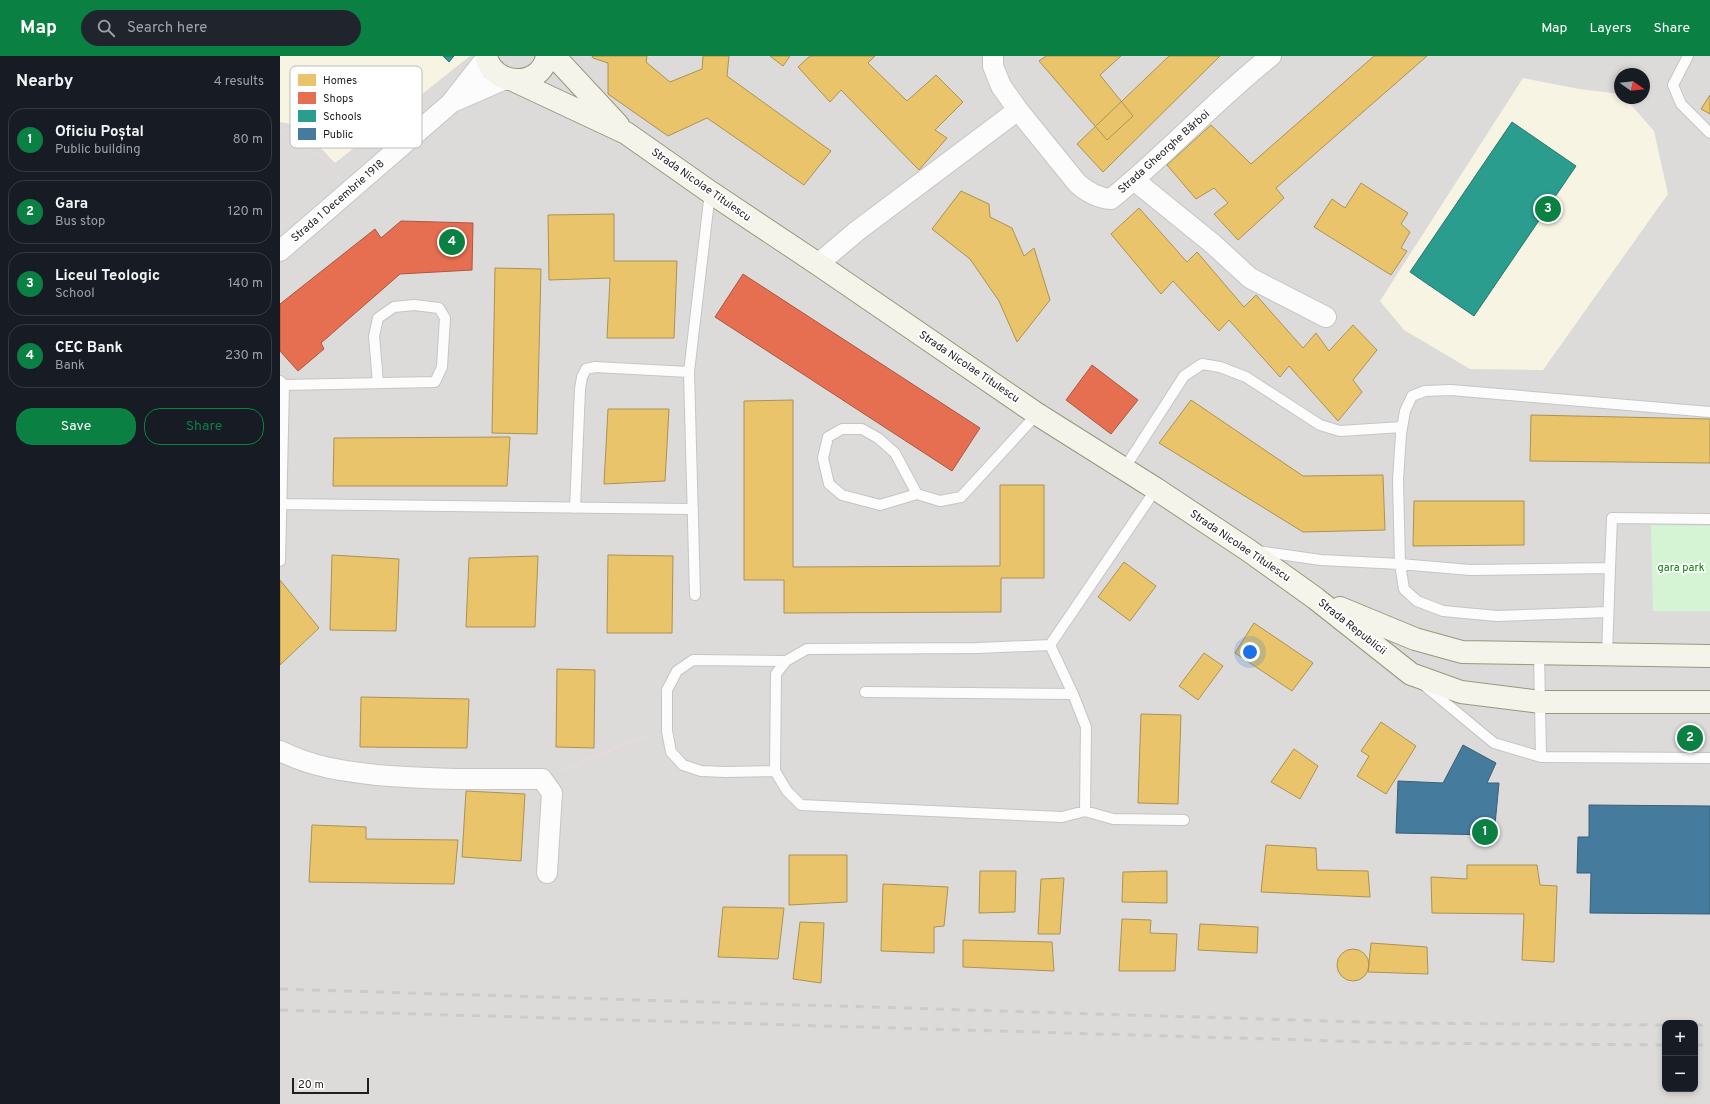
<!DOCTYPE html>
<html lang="en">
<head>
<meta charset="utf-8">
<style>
	body { margin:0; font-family:Overpass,sans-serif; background:#20242c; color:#f1f3f6 }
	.controls { position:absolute; right:12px; bottom:12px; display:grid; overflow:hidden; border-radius:8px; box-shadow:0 2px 6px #0003 }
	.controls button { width:36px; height:36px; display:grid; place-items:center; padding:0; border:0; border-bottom:1px solid #363941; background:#171b24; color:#f1f3f6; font:20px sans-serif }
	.compass { position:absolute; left:1334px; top:12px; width:36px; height:36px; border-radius:50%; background:#171b24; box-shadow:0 2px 6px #0003; rotate:104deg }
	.scale { position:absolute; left:12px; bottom:10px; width:77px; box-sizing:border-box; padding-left:4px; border:2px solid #1f1f1f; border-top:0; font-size:11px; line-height:14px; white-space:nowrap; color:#1f1f1f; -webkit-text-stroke:3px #fff; paint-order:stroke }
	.you { position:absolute; left:970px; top:596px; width:14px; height:14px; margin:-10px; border:3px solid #fff; border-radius:50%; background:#1a73e8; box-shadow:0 0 0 6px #1a73e833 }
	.badge { display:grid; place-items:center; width:26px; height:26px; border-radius:50%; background:#0b8043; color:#fff; font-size:13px; font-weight:700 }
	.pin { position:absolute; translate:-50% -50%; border:2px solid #fff; box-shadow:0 1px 4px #0006 }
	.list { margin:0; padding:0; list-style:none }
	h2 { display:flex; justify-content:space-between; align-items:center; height:52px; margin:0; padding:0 16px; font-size:17px }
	h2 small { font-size:13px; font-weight:400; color:#9ea1a6 }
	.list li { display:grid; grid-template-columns:26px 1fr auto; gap:12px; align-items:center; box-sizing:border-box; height:64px; margin:0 8px 8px; padding:0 8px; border:1px solid #363941; border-radius:16px }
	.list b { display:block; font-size:15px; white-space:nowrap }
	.list p { margin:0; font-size:13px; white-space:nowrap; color:#9ea1a6 }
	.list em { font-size:13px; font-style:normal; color:#9ea1a6 }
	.actions { display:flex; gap:8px; padding:12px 16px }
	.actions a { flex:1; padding:9px 0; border:1px solid #0b8043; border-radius:16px; text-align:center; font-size:14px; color:#0b8043 }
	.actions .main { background:#0b8043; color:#fff }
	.icon { flex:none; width:22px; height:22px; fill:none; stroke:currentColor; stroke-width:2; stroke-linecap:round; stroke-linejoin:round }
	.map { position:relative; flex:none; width:1430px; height:1048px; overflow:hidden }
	header { display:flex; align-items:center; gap:24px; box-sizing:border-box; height:56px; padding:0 20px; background:#0b8043; color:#fff }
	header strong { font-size:19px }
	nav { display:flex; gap:22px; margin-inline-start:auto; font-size:14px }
	.search { width:280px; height:36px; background:#20242c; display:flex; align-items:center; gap:10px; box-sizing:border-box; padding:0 14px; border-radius:22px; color:#9ea1a6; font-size:15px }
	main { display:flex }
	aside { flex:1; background:#171b24 }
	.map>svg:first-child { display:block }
	.residential { fill:#dcdbd9; fill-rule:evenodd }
	.education { fill:#f7f4e3 }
	.park { fill:#d5f4d3 }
	.homes { fill:#e9c46a; stroke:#ac9254 }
	.shops { fill:#e76f51; stroke:#ab5742 }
	.schools { fill:#2a9d8f; stroke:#27776d }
	.public { fill:#457b9d; stroke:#3a5f77 }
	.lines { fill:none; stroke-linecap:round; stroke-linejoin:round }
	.service-casing { stroke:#c6c5c4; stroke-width:12 }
	.minor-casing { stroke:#c6c5c4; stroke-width:22 }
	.secondary-casing { stroke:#98987e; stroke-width:24 }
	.path { stroke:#ebdad9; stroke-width:2.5; stroke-dasharray:2 2; stroke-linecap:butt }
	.service { stroke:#fcfcfc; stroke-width:10 }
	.minor { stroke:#fcfcfc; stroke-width:20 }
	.secondary { stroke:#f4f4eb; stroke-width:22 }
	.rail { stroke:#cbcbca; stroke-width:3; stroke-dasharray:8 8; stroke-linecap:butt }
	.labels { text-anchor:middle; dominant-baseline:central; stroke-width:4; stroke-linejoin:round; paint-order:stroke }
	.street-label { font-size:11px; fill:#1f1f1f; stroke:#fff }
	.park-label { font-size:11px; fill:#078407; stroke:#fff }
	.key { fill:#fff; stroke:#bcbcbc; stroke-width:1 }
	.key-label { font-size:11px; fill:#1f1f1f }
</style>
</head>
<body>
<header>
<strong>Map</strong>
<div class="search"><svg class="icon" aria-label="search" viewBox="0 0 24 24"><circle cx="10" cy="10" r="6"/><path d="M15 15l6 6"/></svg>Search here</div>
<nav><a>Map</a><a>Layers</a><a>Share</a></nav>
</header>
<main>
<aside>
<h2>Nearby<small>4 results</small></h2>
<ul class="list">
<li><span class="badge">1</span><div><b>Oficiu Poștal</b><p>Public building</p></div><em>80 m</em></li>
<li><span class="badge">2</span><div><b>Gara</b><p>Bus stop</p></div><em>120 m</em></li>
<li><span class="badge">3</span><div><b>Liceul Teologic</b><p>School</p></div><em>140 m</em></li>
<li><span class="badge">4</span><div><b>CEC Bank</b><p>Bank</p></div><em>230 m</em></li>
</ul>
<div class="actions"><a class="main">Save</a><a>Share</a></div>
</aside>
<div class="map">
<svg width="1430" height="1048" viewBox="0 0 1430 1048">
	<rect width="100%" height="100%" fill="#edebe8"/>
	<path class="residential" d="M0,0H1430V1048H0ZM1340,18H1364V42H1340ZM1385,967H1415V1033H1385Z"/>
	<path class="education" d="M0,0H190L55,107L20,70L0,66Z
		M1243,22L1299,33L1340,38V42H1345L1374,75L1388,138L1263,314L1190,313L1124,274L1100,245Z"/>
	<path class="park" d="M1371,469L1430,470V555H1373Z"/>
	<path class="homes" d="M312,0H367L366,6L390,26L422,13L423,0H449L447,20L551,95L524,129L427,62L388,80L328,38V7L313,2Z
		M490,0H510L503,10Z
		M530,0H595L588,7L627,45L656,19L683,46L655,74L667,82L639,114L561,34L550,46L518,11Z
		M766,0H841L820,19L853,60L827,84L759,5Z
		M889,0H940L823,116L797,88Z
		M1094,0H1147L996,132L1004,142L958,184L934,158L948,147L934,132L916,143L887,109L931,69L971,108Z
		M1430,39V58L1421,53Z
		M1081,127L1128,157L1121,168L1130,176L1121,192L1127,195L1111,219L1034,171L1052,143L1065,152Z
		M681,135L709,148L710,161L732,172L744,200L754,192L770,244L737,286L719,245L690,203L652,173Z
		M859,152L907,206L917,196L964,251L976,239L1023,292L1036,277L1049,295L1073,269L1097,294L1073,324L1082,336L1058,365L1009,310L1000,321L949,264L939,275L893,225L881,238L831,178Z
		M334,158V205H397L394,282H327L330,222L269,224L268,159Z
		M215,212L261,213L257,378L212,377Z
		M513,344V511L720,510V429H764V522H721V556L504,557V524H464V345Z
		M911,344L1023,420L1103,419L1105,474L1023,476L879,387Z
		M328,353H389L385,425L324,428Z
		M1251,359L1430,363V407L1250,405Z
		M230,381L227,430H53L54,382Z
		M1134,445H1244V489L1133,490Z
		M52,499L119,503L116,575L50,574Z
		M328,499L393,500L392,577H327Z
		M258,500L255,571H186L189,502Z
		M844,506L876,530L850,565L818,541Z
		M0,524L39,572L0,609Z
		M974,567L1033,607L1012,635L955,597Z
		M924,597L943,610L918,644L899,630Z
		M277,613L315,614L314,692L276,691Z
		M81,641L189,643L187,692L80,691Z
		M861,658L901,659L898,748L858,747Z
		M1101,666L1136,690L1106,738L1077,720L1089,700L1081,695Z
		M1014,693L1038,710L1020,743L991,726Z
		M186,735L245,738L241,805L182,801Z
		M32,769L86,771V783L178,784L174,828L29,826Z
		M986,789L1036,792L1037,814L1088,815L1090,841L981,836Z
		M509,799H567V846L509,849Z
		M1187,809H1257L1260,829L1277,830L1274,906L1242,904L1244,858L1152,857L1151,821L1187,823Z
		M700,815H736L735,856L699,857Z
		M887,815V847L842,846L843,816Z
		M784,822L780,878H758L761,823Z
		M603,828L668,831L664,870L654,871V897L601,895Z
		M443,851L504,852L498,903L438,901Z
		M842,863L871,864L870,877L897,878L895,915H839Z
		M520,866L544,867L541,927L513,923Z
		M920,868L978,871L977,897L918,894Z
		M683,884L772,886L774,915L683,911Z
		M1091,887L1147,891L1148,918L1088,916Z
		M1057 909a16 16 0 1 1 32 0a16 16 0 1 1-32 0Z"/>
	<path class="shops" d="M121,165L193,167L192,214L120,218L41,287L44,293L18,315L0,295V248L95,173L101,182Z
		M463,218L700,372L672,415L435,261Z
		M812,309L858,344L831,378L786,344Z"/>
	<path class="schools" d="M163,0H174L169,6Z
		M1232,66L1296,110L1194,260L1130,216Z"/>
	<path class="public" d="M1183,689L1216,707L1207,727H1219L1214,779L1116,777L1118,725L1163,727Z
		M1309,749L1430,750V858L1310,857L1311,817H1297L1298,781H1309Z"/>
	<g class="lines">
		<defs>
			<path id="service" d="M1408,0L1393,29L1401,48L1430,77
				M0,325L4,329L155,326L162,311L165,262L159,252L134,249L114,251L98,262L94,280L98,327
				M844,413L904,320L922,308L940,311L966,321L1040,369L1060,375L1122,371
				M637,438L600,449L562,439L549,428L543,402L548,381L562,373H582L598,382L615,397L637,438L660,445L681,441L757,358
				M1,448L413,453
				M295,452L300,333L302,321L306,313L315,311L409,316
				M978,495L1041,504L1120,508L1190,514L1330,512L1327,599
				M0,505L4,329
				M1330,512L1332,462L1430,463
				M415,539L409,316L430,136
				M1328,556L1217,560L1163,555L1137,545L1124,533L1120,508L1118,424L1121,378L1125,355L1132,340L1145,335L1171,334L1430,356
				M770,589L876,433
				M1259,597L1261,701
				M1145,630L1214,687L1261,701L1430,702
				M585,636L793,638
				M495,715L445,716L421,715L403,709L391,696L387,675V634L397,615L413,604L506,605
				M805,755L806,671L793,638L770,589L698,592L527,593L506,605L496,618L495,715L507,735L521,749L782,761L805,755L833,763L904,764"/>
			<path id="minor" d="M713,0V10L721,30L738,54L797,127C807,136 817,142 831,143C887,98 935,44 991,0
				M175,45L225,23
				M854,124L933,188L970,222L1046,261
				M0,195L171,47L206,2
				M538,208L577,175L738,54
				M0,695C32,711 62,715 97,719C152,724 207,723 262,723L272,737L267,817"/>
			<path id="secondary" d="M206,0C213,31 261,33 267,0
				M274,0L338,69
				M235,25L346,77L430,136L538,208L757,358L876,433L968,494L1035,542L1131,618L1181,636L1261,646H1430
				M1060,552L1135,583L1182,596L1430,600"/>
		</defs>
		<use href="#service" class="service-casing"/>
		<use href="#minor" class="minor-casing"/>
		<use href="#secondary" class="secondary-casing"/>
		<path class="path" d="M0,76L13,80L58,113
			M284,714L350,686L369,680"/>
		<use href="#service" class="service"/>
		<use href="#minor" class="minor"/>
		<use href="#secondary" class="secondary"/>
		<path class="rail" d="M0,933L1112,967L1385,969
			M0,954L1126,987L1385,989
			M1415,969H1430
			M1415,989H1430"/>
	</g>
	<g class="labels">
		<g class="street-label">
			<text transform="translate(884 96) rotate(-42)">Strada Gheorghe Bărboi</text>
			<text transform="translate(421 129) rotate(35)">Strada Nicolae Titulescu</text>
			<text transform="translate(58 145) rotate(-41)">Strada 1 Decembrie 1918</text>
			<text transform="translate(689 311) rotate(34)">Strada Nicolae Titulescu</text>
			<text transform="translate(960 490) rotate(34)">Strada Nicolae Titulescu</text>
			<text transform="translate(1072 571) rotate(38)">Strada Republicii</text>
		</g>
		<g class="park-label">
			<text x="1401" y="512">gara park</text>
		</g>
	</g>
	<rect x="10" y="10" width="132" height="82" rx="6" class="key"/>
	<rect x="18" y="18" width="18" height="12" fill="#e9c46a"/>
	<rect x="18" y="36" width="18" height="12" fill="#e76f51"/>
	<rect x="18" y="54" width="18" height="12" fill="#2a9d8f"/>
	<rect x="18" y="72" width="18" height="12" fill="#457b9d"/>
	<g class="key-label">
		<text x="43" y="28">Homes</text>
		<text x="43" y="46">Shops</text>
		<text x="43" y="64">Schools</text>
		<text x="43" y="82">Public</text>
	</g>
</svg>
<div class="controls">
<button>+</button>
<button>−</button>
</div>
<svg class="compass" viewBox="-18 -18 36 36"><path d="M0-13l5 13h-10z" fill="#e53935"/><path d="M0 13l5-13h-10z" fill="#9ea1a6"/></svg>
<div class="scale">20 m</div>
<div class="you"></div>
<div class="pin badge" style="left:1205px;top:776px">1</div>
<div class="pin badge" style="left:1410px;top:682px">2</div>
<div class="pin badge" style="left:1268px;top:153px">3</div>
<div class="pin badge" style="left:172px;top:186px">4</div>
</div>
</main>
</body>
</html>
